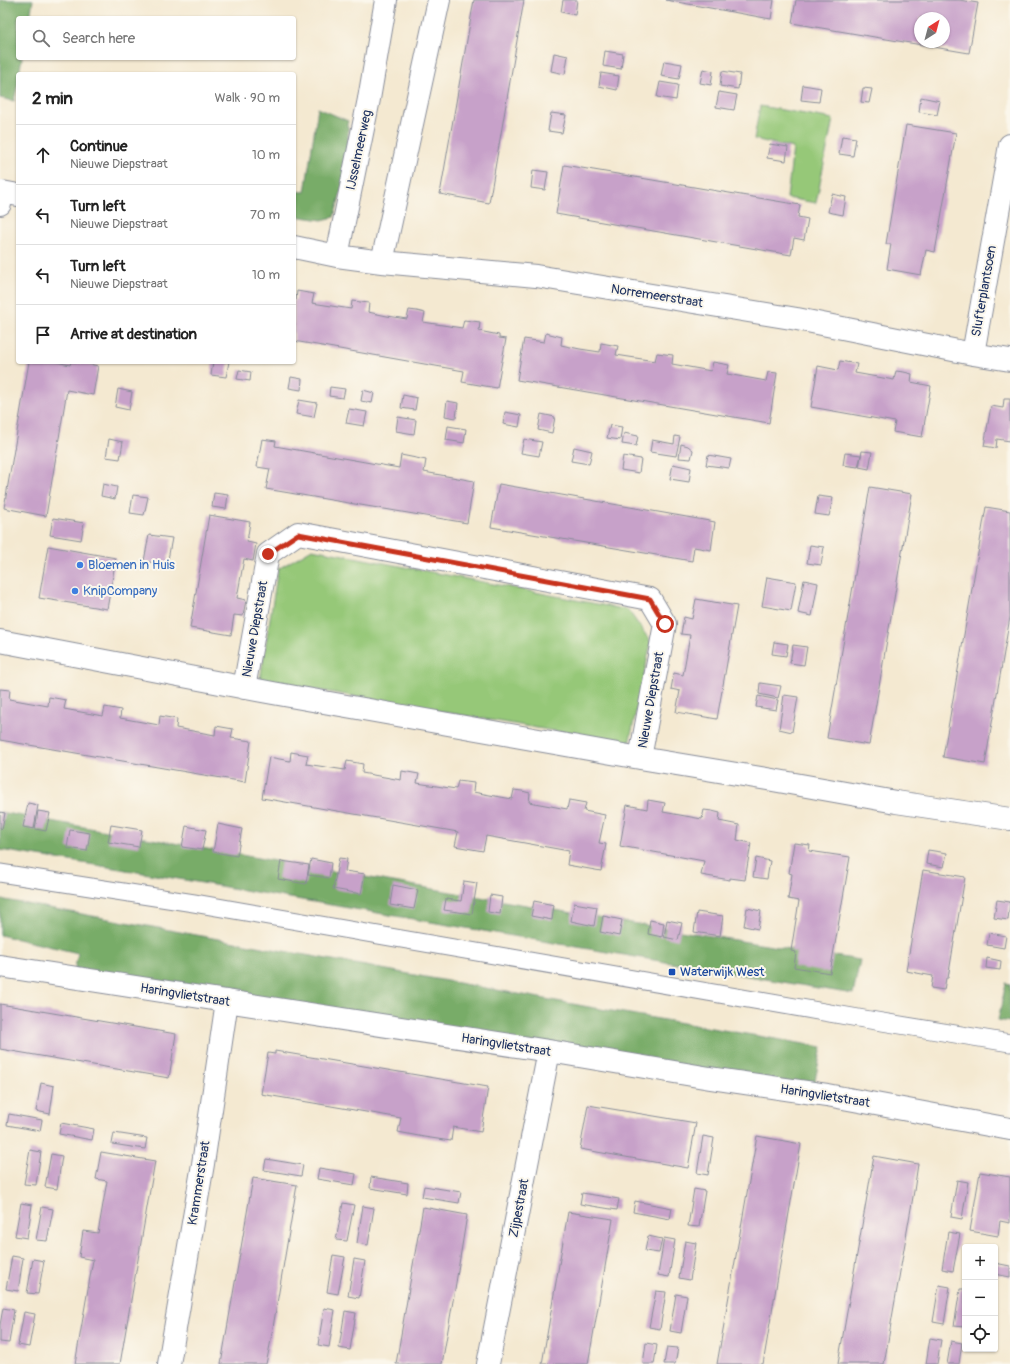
<!DOCTYPE html>
<html lang="en">
<head>
<meta charset="utf-8">
<style>
	body { margin:0; font-family:Pangolin,sans-serif; background:#f6f6f6; color:#222 }
	.controls { position:absolute; right:12px; bottom:12px; display:grid; overflow:hidden; border-radius:4px; box-shadow:0 1px 3px #0004 }
	.controls button { width:36px; height:36px; display:grid; place-items:center; padding:0; border:0; border-bottom:1px solid #e0e0e0; background:#fff; color:#222; font:20px sans-serif }
	.compass { position:absolute; left:914px; top:12px; width:36px; height:36px; border-radius:50%; background:#fff; box-shadow:0 1px 3px #0004; rotate:36deg }
	.stop { position:absolute; width:12px; height:12px; margin:-9px; border:3px solid #c8321e; border-radius:50%; background:#fff }
	.stop.end { background:#c8321e; border-color:#fff; box-shadow:0 1px 4px #0008 }
	.list { margin:0; padding:0; list-style:none }
	h2 { display:flex; justify-content:space-between; align-items:center; height:52px; margin:0; padding:0 16px; font-size:17px }
	h2 small { font-size:13px; font-weight:400; color:#767676 }
	.list li { display:grid; grid-template-columns:26px 1fr auto; gap:12px; align-items:center; box-sizing:border-box; height:60px; padding:0 16px; border-top:1px solid #e0e0e0 }
	.list b { display:block; font-size:15px; white-space:nowrap }
	.list p { margin:0; font-size:13px; white-space:nowrap; color:#767676 }
	.list em { font-size:13px; font-style:normal; color:#767676 }
	.icon { flex:none; width:22px; height:22px; fill:none; stroke:currentColor; stroke-width:2; stroke-linecap:round; stroke-linejoin:round }
	.map { position:relative; flex:none; width:1010px; height:1364px; overflow:hidden }
	.search { position:absolute; background:#fff; box-shadow:0 1px 3px #0004; left:16px; top:16px; width:280px; height:44px; display:flex; align-items:center; gap:10px; box-sizing:border-box; padding:0 14px; border-radius:4px; color:#767676; font-size:15px }
	.panel { position:absolute; background:#fff; box-shadow:0 1px 3px #0004; left:16px; top:72px; width:280px; height:292px; border-radius:4px }
	.map>svg:first-child { display:block }
	.green { fill:#96c878; stroke:#587c6b }
	.forest { fill:#78ac68; stroke:#4a6e63 }
	.building { fill:#c7a1c9; fill-rule:evenodd }
	.lines { fill:none; stroke-linecap:round; stroke-linejoin:round }
	.service-casing { stroke:#888c98; stroke-width:19 }
	.minor-casing { stroke:#888c98; stroke-width:24 }
	.service { stroke:#fff; stroke-width:17 }
	.minor { stroke:#fff; stroke-width:22 }
	.route { stroke:#c8321e; stroke-width:5 }
	.shop-dot { fill:#3f7fe0; stroke:#fbf7ec; stroke-width:1.5 }
	.transit-dot { fill:#1a4fb4; stroke:#fbf7ec; stroke-width:1.5 }
	.labels { text-anchor:middle; dominant-baseline:central; stroke-width:4; stroke-linejoin:round; paint-order:stroke }
	.street-label { font-size:13px; fill:#1b2f5e; stroke:#fbf7ec }
	.shop-label { font-size:13px; fill:#366cbe; stroke:#fbf7ec; text-anchor:start }
	.transit-label { font-size:13px; fill:#164399; stroke:#fbf7ec; text-anchor:start }
</style>
</head>
<body>
<div class="map">
<svg width="1010" height="1364" viewBox="0 0 1010 1364">
	<rect width="100%" height="100%" fill="#fbf7ec"/>
	<filter id="ink" filterUnits="userSpaceOnUse"><feTurbulence type="fractalNoise" baseFrequency=".025" numOctaves="2"/><feDisplacementMap in="SourceGraphic" scale="8" xChannelSelector="R" yChannelSelector="G"/><feConvolveMatrix kernelMatrix="1 2 1 2 8 2 1 2 1" color-interpolation-filters="sRGB"/></filter>
	<filter id="wash" filterUnits="userSpaceOnUse"><feTurbulence type="fractalNoise" baseFrequency=".012" numOctaves="4" result="noise"/><feDisplacementMap in="SourceGraphic" scale="16" xChannelSelector="R" yChannelSelector="G"/><feGaussianBlur stdDeviation="0.9" result="paint"/><feColorMatrix in="noise" values="0 0 0 0 0 0 0 0 0 0 0 0 0 0 0 0 0 1.4 0 .05"/><feComposite in="paint" operator="in"/></filter>
	<g filter="url(#wash)">
		<rect width="100%" height="100%" fill="#f4e9d1"/>
		<path class="green" d="M760,106L833,119L816,203L787,198L793,148L754,139Z
			M312,549L628,610L651,642L629,744L260,680L278,569Z"/>
		<path class="forest" d="M0,0H33L30,18H18V58H22L19,74H18V82L14,101L0,98Z
			M318,108L348,121C349,153 344,186 334,217L322,220L294,216V191L305,192Z
			M0,812C286,863 572,915 860,960L853,994L114,868L0,850Z
			M0,899L589,1007L822,1047L811,1099L74,972L78,953L0,935Z
			M1006,983L1010,984V1022L998,1020Z"/>
		<g id="blocks">
			<path class="building" d="M474,0H524L489,203L440,194Z
				M563,0H577L575,15L561,12Z
				M666,0H774L771,19Z
				M796,0H959L978,3L969,53L792,23ZM920,18H944V42H920Z
				M605,51L623,54L621,69L603,66Z
				M554,53L568,56L565,74L551,71Z
				M664,61L682,64L679,79L661,76Z
				M703,69L713,71L711,85L700,83Z
				M722,71L740,74L738,89L720,86Z
				M601,73L619,76L617,90L599,86Z
				M660,82L678,85L676,100L657,97Z
				M803,85L821,88L819,102L801,100Z
				M863,88L872,89L869,103L861,102Z
				M719,92L737,95L734,110L716,107Z
				M921,97L940,101L937,115L919,112Z
				M551,113L566,115L562,133L548,131Z
				M906,125L956,133L935,252L926,250L921,275L887,269L891,244H886Z
				M842,136L856,138L853,156L839,154Z
				M770,144L788,147L786,161L767,158Z
				M564,165L800,205L798,217L808,219L804,240L794,238L791,255L556,214Z
				M533,170L548,172L545,190L531,188Z
				M832,194L846,197L843,215L828,212Z
				M297,291L314,294L312,303L351,309L352,301L369,303L368,312L387,316L407,319L409,310L417,311L425,313L423,322L462,328L464,320L480,322L479,331L499,335V338L506,339L497,388L462,382L464,371L294,341V299L296,300Z
				M546,333L562,337L561,345L580,349L600,352L601,343L618,346L616,355L655,361L657,353L673,355L672,364L711,371L713,362L729,365L727,374L766,381L768,372L777,373L769,423L517,380L524,339L544,342Z
				M840,361L857,364L855,373L894,380L896,371L904,372L912,374L911,382L931,386L922,437L893,432L895,422L811,407L818,366L838,370Z
				M29,362H56L70,365L71,362H78L98,366L93,395L67,390L46,516L4,508Z
				M213,362H229L226,377L211,375Z
				M239,370L251,372L250,381L237,379Z
				M291,377L302,379L301,390L289,388Z
				M330,387L345,389L343,398L329,396Z
				M118,389L132,392L129,410L115,407Z
				M363,390L374,393L372,403L361,401Z
				M403,395L417,398L415,410L401,408Z
				M1004,399H1010V441L997,439L996,448L984,446L991,406L1003,408Z
				M299,400L317,403L314,417L296,414Z
				M447,401L458,403L456,418L445,416Z
				M349,409L367,412L364,426L346,423Z
				M505,412L521,415L519,427L503,424Z
				M541,414L555,417L552,433L538,430Z
				M398,417L416,420L414,434L396,431Z
				M610,425L622,427L620,440L607,438Z
				M448,426L466,429L464,443L446,440Z
				M624,433L638,436L636,446L622,444Z
				M675,436L680,437L676,456L650,452L652,440L674,444Z
				M109,439L123,442L120,459L106,457Z
				M262,439L276,441L275,446L399,468L401,455L426,460L424,472L474,481L467,523L266,489L270,469L257,467Z
				M524,439L542,442L539,456L521,453Z
				M681,444L688,446L693,450L691,459L679,458Z
				M574,447L592,451L589,464L571,461Z
				M862,451L872,452L869,469L859,467Z
				M845,453L861,455L858,467L843,465Z
				M708,455L731,459L729,468L706,465Z
				M623,456L641,459L639,473L621,470Z
				M673,464L691,468L689,482L670,479Z
				M103,484L117,487L115,499L101,496Z
				M499,484L715,522L711,550L694,547L692,561L491,527Z
				M870,487L912,494L869,745L827,738Z
				M214,493L228,495L226,509L212,507Z
				M133,495L148,497L144,515L130,513Z
				M818,496L833,498L829,516L815,514Z
				M986,507L1010,511V617L985,764L943,757Z
				M209,515L250,522L247,542L256,544L253,561L244,559L237,598L246,600L243,616L234,615L231,635L190,628Z
				M53,518L84,523L81,540L50,535Z
				M149,535L172,538L167,565L144,561Z
				M810,545L824,547L821,565L807,563Z
				M48,546L116,558L107,609L39,598Z
				M767,577L796,582L791,611L762,606Z
				M804,580L818,583L812,616L798,613Z
				M696,599L737,606L717,719L676,712L680,691L671,689L674,673L683,675L690,635L681,634L684,617L692,619Z
				M774,642L788,644L786,656L772,654Z
				M793,645L807,647L804,665L790,663Z
				M760,683L781,686L778,698L759,694Z
				M0,689L10,690L9,699L48,706L49,697L66,700L64,709L103,716L105,707L121,710L120,718L159,725L160,716L177,719L176,728L215,735L216,726L233,729L231,738L251,741L245,782L0,740Z
				M784,695L798,697L792,732L779,729Z
				M758,696L778,700L776,710L756,707Z
				M291,752L308,755L306,764L345,770L347,761L363,764L362,773L401,780L402,771L419,774L417,783L456,789L458,781L474,783L473,792L512,799L514,790L522,791L530,793L529,802L567,809L569,800L586,803L584,811L605,815L599,843L606,844L601,871L567,865L569,851L486,836L483,851L455,846L458,832L262,798L269,757L290,761Z
				M648,800L665,803L663,812L702,819L704,810L712,811L720,813L719,821L739,825L737,840L751,843L745,880L730,878V880L701,875L704,861L620,846L627,805L647,809Z
				M28,803L38,805L34,829L23,827Z
				M38,811L50,813L46,831L35,829Z
				M0,812L5,813L2,829L0,828Z
				M218,824L242,829L237,856L213,852Z
				M111,825L142,830L139,847L108,842Z
				M186,826L206,830L202,850L182,847Z
				M70,830L90,833L87,851L67,848Z
				M794,843L810,845L809,851L850,857L830,973L794,967L796,952L791,951L799,901L788,899L792,874L789,873Z
				M928,850L947,853L944,867L926,864Z
				M339,858L347,859L345,871L365,874L361,894L333,889Z
				M756,858L770,861L767,879L753,877Z
				M311,859L331,863L329,878L308,875Z
				M281,861L309,865L306,884L278,879Z
				M923,870L965,877L948,978H946L944,990L931,988L933,976L906,971Z
				M464,881L477,883L472,914L444,910L446,899L461,901Z
				M393,885L418,890L414,909L390,905Z
				M490,895L502,897L500,914L488,912Z
				M997,900L1010,902L1008,920L994,918Z
				M534,901L554,905L552,920L531,916Z
				M574,903L597,907L594,926L571,921Z
				M747,908L761,911L758,929L744,926Z
				M697,912L723,916L720,936L694,932Z
				M603,916L622,920L619,936L600,932Z
				M650,920L664,923L662,937L648,934Z
				M667,920L682,923L678,940L664,937Z
				M989,933L1006,936L1004,948L987,945Z
				M987,958L1001,961L1000,970L986,968Z
				M0,1004L176,1034L169,1078L0,1049Z
				M275,1051L488,1087L481,1132L453,1127L451,1141L424,1137L398,1132L401,1118L261,1094L268,1053L275,1054Z
				M41,1083L54,1086L50,1114L36,1111Z
				M588,1105L696,1123L688,1168L580,1149Z
				M9,1114L42,1120L40,1131L7,1125Z
				M61,1123L94,1129L92,1140L59,1134Z
				M114,1133L147,1138L145,1149L112,1144Z
				M703,1136L714,1138L708,1175L697,1173Z
				M757,1136L801,1144L778,1276L763,1364H717Z
				M30,1150L41,1152L36,1185L24,1184Z
				M101,1152L155,1161L120,1364H75L93,1260L79,1257L83,1231L98,1233L107,1181L96,1179Z
				M51,1154L62,1156L57,1189L45,1187Z
				M874,1156L918,1164L914,1191L884,1364H838Z
				M266,1159L303,1165L301,1176L264,1170Z
				M319,1168L356,1174L354,1185L317,1179Z
				M980,1172L1010,1177V1223L1000,1221L998,1236L970,1231Z
				M371,1177L408,1183L407,1194L370,1188Z
				M253,1178L297,1185L270,1345L266,1364H221Z
				M957,1180L968,1182L962,1219L951,1217Z
				M424,1186L461,1192L459,1203L422,1197Z
				M694,1189L705,1191L699,1227L688,1226Z
				M582,1193L619,1199L617,1210L580,1204Z
				M635,1201L672,1208L670,1219L633,1212Z
				M21,1203L32,1205L27,1238L15,1236Z
				M343,1203L354,1205L347,1241L336,1240Z
				M363,1206L374,1208L368,1245L357,1243Z
				M42,1207L53,1209L47,1241L36,1240Z
				M423,1207L467,1215L454,1295L442,1364H396Z
				M568,1212L613,1219L604,1273L588,1364H542Z
				M948,1232L960,1234L953,1271L942,1269Z
				M648,1236L662,1239L659,1253L645,1251Z
				M664,1238L675,1240L669,1277L658,1275Z
				M685,1241L696,1243L690,1280L679,1278Z
				M333,1255L345,1257L338,1294L327,1292Z
				M12,1256L23,1258L18,1291L6,1289Z
				M33,1259L44,1261L38,1294L27,1293Z
				M354,1259L365,1261L359,1298L348,1296Z
				M995,1263L1010,1266V1277L995,1274Z
				M939,1285L950,1287L944,1324L933,1322Z
				M960,1289H965V1327L954,1326Z
				M656,1291L666,1292L660,1329L649,1327Z
				M676,1294L687,1296L681,1333L670,1331Z
				M3,1308L14,1310L9,1343L0,1342V1325Z
				M324,1308L335,1310L329,1347L318,1345Z
				M345,1311L356,1313L350,1350L339,1348Z
				M24,1312L35,1314L29,1347L18,1345Z
				M930,1338L941,1340L937,1364H926Z
				M951,1341L962,1343L959,1364H947Z
				M646,1343L657,1345L654,1364H643Z
				M667,1347L678,1348L675,1364H664Z"/>
		</g>
	</g>
	<g filter="url(#ink)">
		<use href="#blocks" fill-opacity="0" stroke="#888c98" stroke-width="1"/>
		<g class="lines">
			<defs>
				<path id="service" d="M0,873L194,903L864,1019L1010,1043"/>
				<path id="minor" d="M1010,145L973,354L1010,360
					M0,204L2,192L18,195
					M294,247L337,256L382,262L536,276L797,319L973,354
					M337,256L369,99L386,0
					M382,262L439,0
					M0,641L273,693L640,758L767,779L896,802L1010,819
					M244,688L268,554L298,533L650,599L665,624L640,758
					M0,966L549,1051L710,1078L827,1095L1010,1129
					M169,1364L203,1164L227,1001
					M488,1364L549,1051"/>
			</defs>
			<use href="#service" class="service-casing"/>
			<use href="#minor" class="minor-casing"/>
			<use href="#service" class="service"/>
			<use href="#minor" class="minor"/>
		</g>
	</g>
	<g class="lines" filter="url(#ink)">
		<path class="route" d="M268,554L298,534L650,599L665,624"/>
	</g>
	<g class="shop-dot">
		<circle cx="80" cy="565" r="4"/>
		<circle cx="75" cy="591" r="4"/>
	</g>
	<rect class="transit-dot" x="668" y="968" width="8" height="8" rx="2"/>
	<g class="labels">
		<g class="street-label">
			<text transform="translate(359 150) rotate(-78)">IJsselmeerweg</text>
			<text transform="translate(984 291) rotate(-80)">Slufterplantsoen</text>
			<text transform="translate(657 296) rotate(9)">Norremeerstraat</text>
			<text transform="translate(255 629) rotate(-80)">Nieuwe Diepstraat</text>
			<text transform="translate(651 700) rotate(-80)">Nieuwe Diepstraat</text>
			<text transform="translate(185 995) rotate(9)">Haringvlietstraat</text>
			<text transform="translate(506 1045) rotate(9)">Haringvlietstraat</text>
			<text transform="translate(825 1096) rotate(9)">Haringvlietstraat</text>
			<text transform="translate(199 1183) rotate(-81)">Krammerstraat</text>
			<text transform="translate(519 1208) rotate(-79)">Zijpestraat</text>
		</g>
		<g class="shop-label">
			<text x="88" y="565">Bloemen in Huis</text>
			<text x="83" y="591">KnipCompany</text>
		</g>
		<g class="transit-label">
			<text x="680" y="972">Waterwijk West</text>
		</g>
	</g>
</svg>
<div class="controls">
<button>+</button>
<button>−</button>
<button><svg class="icon" aria-label="locate" viewBox="0 0 24 24"><circle cx="12" cy="12" r="6"/><path d="M12 2v4M12 18v4M2 12h4M18 12h4"/></svg></button>
</div>
<svg class="compass" viewBox="-18 -18 36 36"><path d="M0-13l5 13h-10z" fill="#e53935"/><path d="M0 13l5-13h-10z" fill="#767676"/></svg>
<div class="stop" style="left:665px;top:624px"></div>
<div class="stop end" style="left:268px;top:554px"></div>
<div class="search"><svg class="icon" aria-label="search" viewBox="0 0 24 24"><circle cx="10" cy="10" r="6"/><path d="M15 15l6 6"/></svg>Search here</div>
<section class="panel">
<h2>2 min<small>Walk · 90 m</small></h2>
<ul class="list">
<li><svg class="icon" aria-label="ahead" viewBox="0 0 24 24"><path d="M12 20V5M6 11l6-6 6 6"/></svg><div><b>Continue</b><p>Nieuwe Diepstraat</p></div><em>10 m</em></li>
<li><svg class="icon" aria-label="left" viewBox="0 0 24 24"><path d="M17 20v-9H6M10 6l-5 5 5 5"/></svg><div><b>Turn left</b><p>Nieuwe Diepstraat</p></div><em>70 m</em></li>
<li><svg class="icon" aria-label="left" viewBox="0 0 24 24"><path d="M17 20v-9H6M10 6l-5 5 5 5"/></svg><div><b>Turn left</b><p>Nieuwe Diepstraat</p></div><em>10 m</em></li>
<li><svg class="icon" aria-label="arrive" viewBox="0 0 24 24"><path d="M6 21V4h12l-3 4 3 4H6"/></svg><div><b>Arrive at destination</b></div></li>
</ul>
</section>
</div>
</body>
</html>
